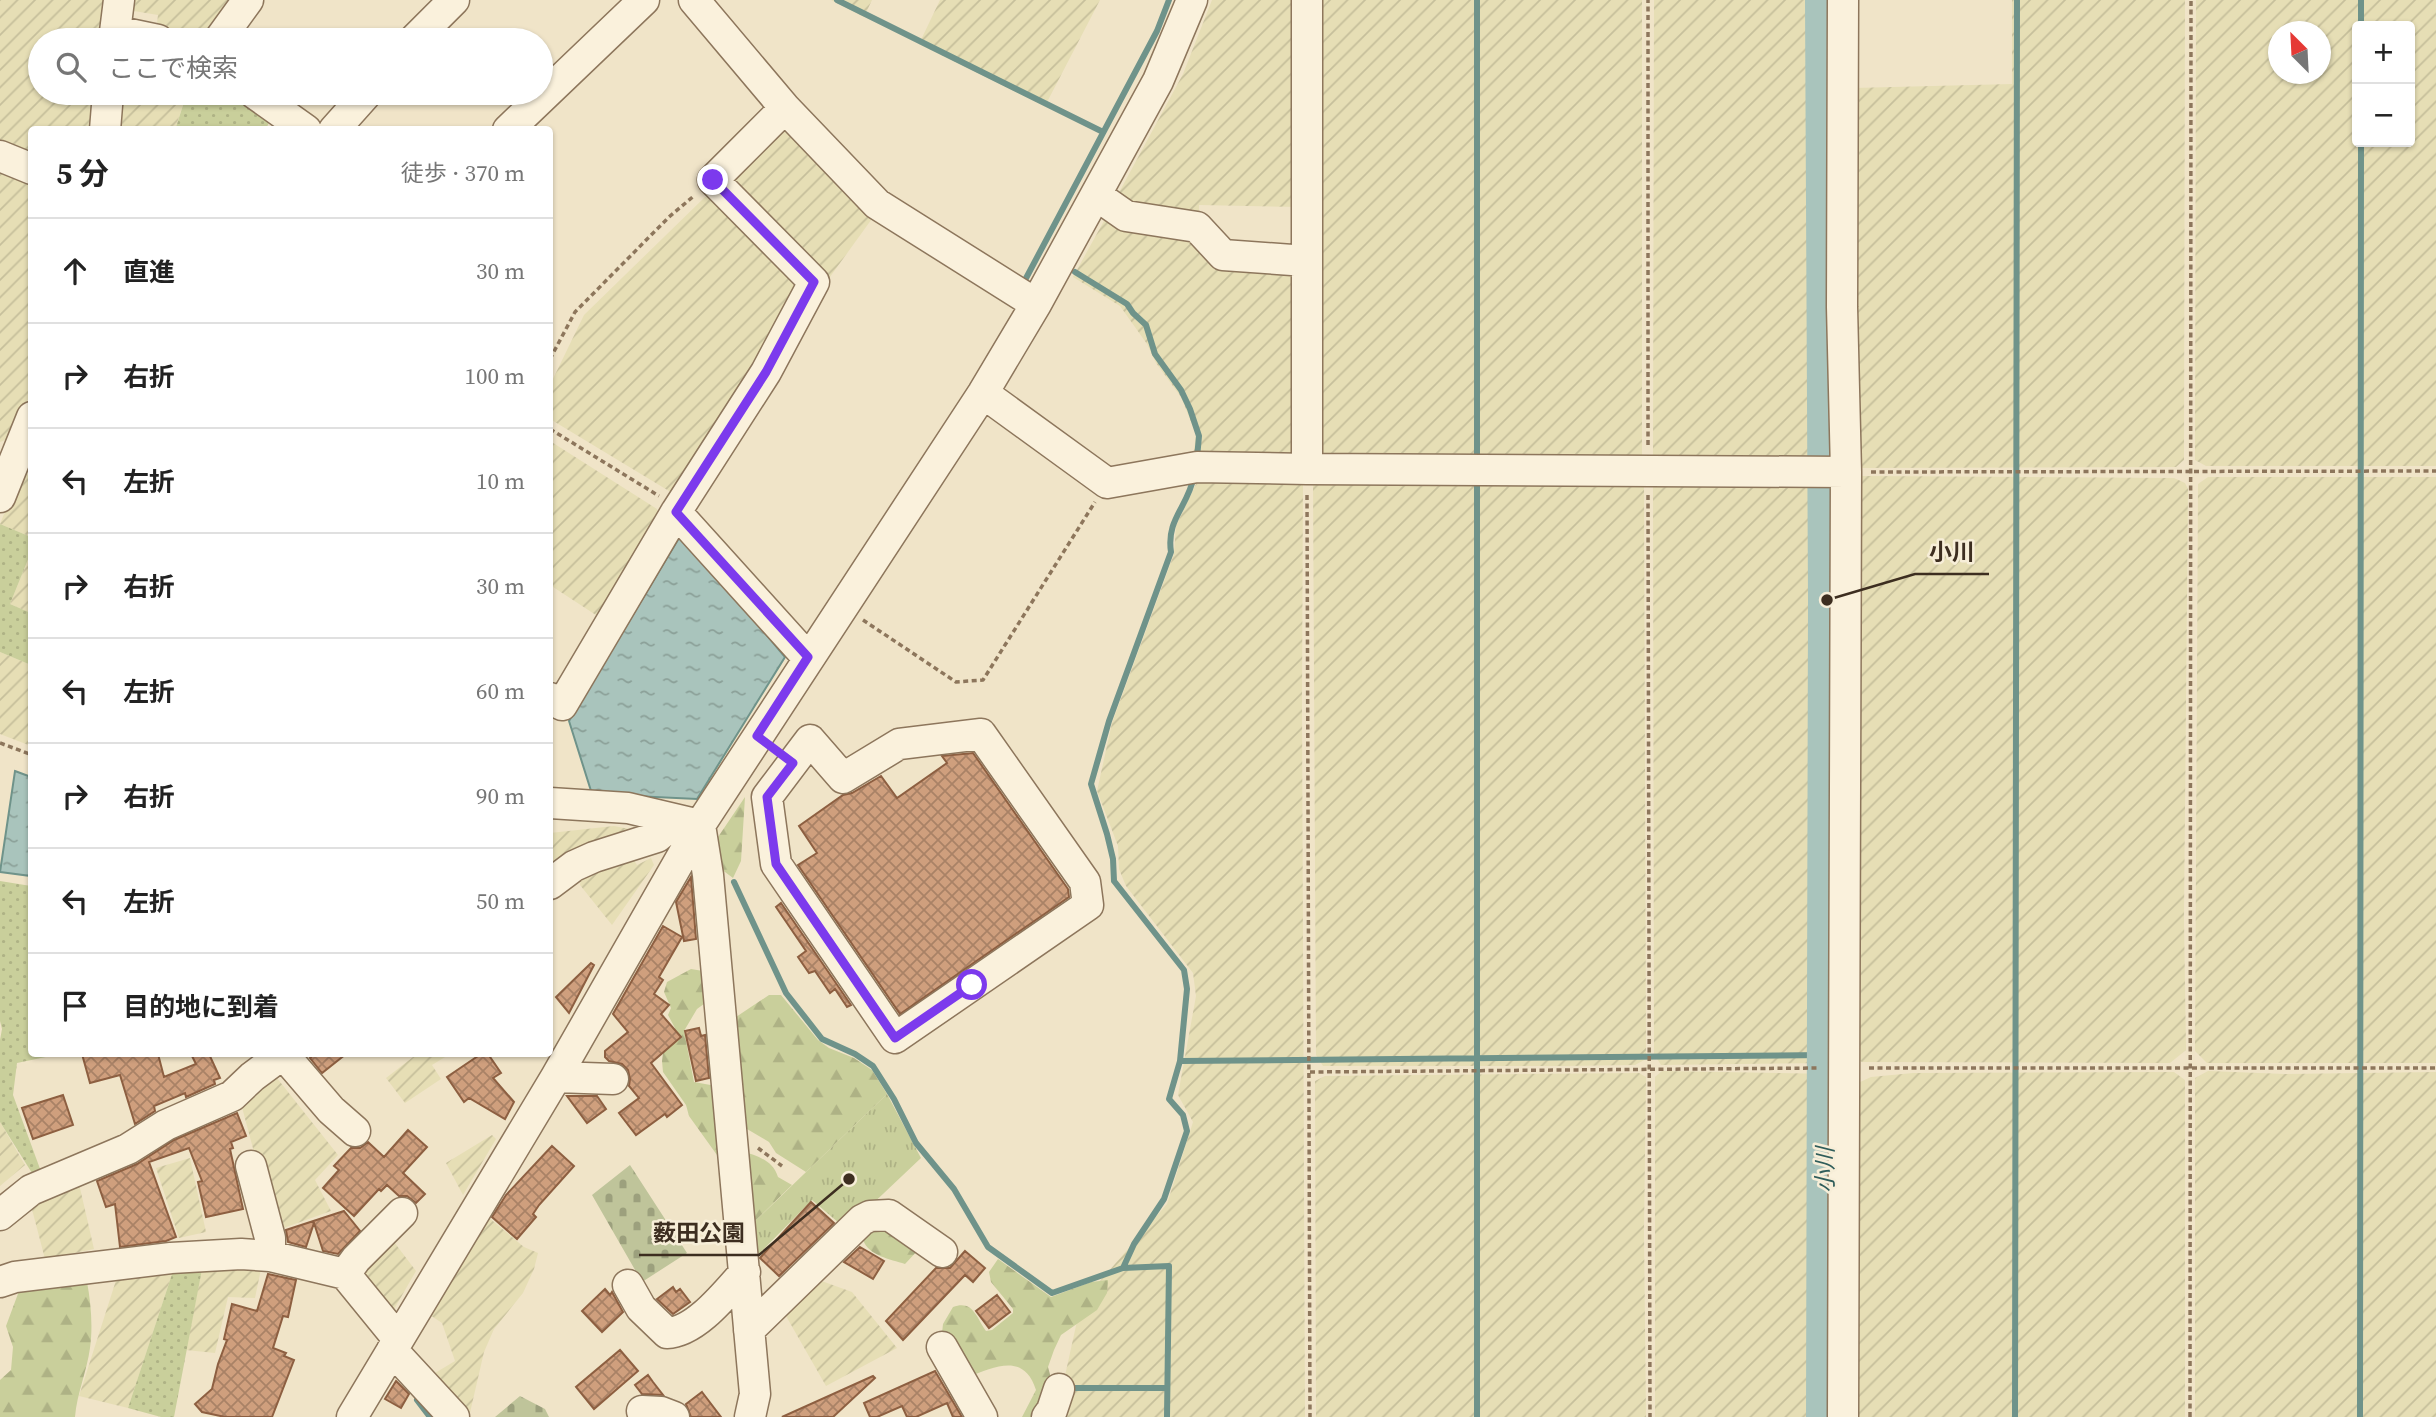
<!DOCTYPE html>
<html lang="ja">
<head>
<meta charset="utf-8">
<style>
	body { margin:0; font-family:"Source Serif 4","Noto Sans JP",serif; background:#f6f6f6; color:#222 }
	.controls { position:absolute; right:21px; top:21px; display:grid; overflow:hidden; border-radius:7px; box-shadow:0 2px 5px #0004 }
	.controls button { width:63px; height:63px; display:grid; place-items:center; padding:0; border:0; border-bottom:2px solid #e0e0e0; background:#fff; color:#222; font:35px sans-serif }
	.compass { position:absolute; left:2268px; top:21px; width:63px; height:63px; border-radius:50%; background:#fff; box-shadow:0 2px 5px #0004; rotate:336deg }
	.stop { position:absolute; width:21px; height:21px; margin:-16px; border:5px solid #7c3aed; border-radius:50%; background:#fff }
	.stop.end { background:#7c3aed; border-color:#fff; box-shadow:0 2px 7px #0008 }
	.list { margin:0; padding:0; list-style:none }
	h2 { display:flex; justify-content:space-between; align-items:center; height:91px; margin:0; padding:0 28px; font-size:30px }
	h2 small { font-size:23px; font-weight:400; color:#767676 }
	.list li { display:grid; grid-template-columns:46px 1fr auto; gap:21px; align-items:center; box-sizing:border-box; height:105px; padding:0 28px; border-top:2px solid #e0e0e0 }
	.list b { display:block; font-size:26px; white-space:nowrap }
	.list em { font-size:23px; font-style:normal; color:#767676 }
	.icon { flex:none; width:38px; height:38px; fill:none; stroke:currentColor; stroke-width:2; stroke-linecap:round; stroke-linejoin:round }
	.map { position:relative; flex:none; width:2436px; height:1417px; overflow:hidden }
	.search { position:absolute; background:#fff; box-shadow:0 2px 5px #0004; left:28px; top:28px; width:525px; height:77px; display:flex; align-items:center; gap:18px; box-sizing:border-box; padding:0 24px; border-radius:38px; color:#767676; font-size:26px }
	.panel { position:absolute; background:#fff; box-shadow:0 2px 5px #0004; left:28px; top:126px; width:525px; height:931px; border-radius:7px }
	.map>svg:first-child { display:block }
	.farmland { fill:url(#farmland-furrows); fill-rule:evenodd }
	.grass { fill:url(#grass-dots) }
	.forest { fill:url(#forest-firs) }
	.cemetery { fill:url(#cemetery-stones) }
	.park { fill:url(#park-tufts) }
	.water { fill:url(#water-ripples); stroke:#6f938a; stroke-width:2 }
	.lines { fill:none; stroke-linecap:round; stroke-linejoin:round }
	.stream { stroke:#6f938a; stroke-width:6 }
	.river { stroke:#a9c4bc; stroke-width:38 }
	.building { fill:url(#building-cross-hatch); stroke:#8d5f41; stroke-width:2 }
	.minor-casing { stroke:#8d765c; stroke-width:33 }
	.path { stroke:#8d765c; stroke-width:3.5; stroke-dasharray:5 3.5; stroke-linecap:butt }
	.minor { stroke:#faf1dc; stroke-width:30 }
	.route { stroke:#7c3aed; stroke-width:9 }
	.labels { text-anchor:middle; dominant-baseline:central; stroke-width:5; stroke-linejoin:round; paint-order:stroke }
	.water-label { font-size:23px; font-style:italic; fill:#2f5d5a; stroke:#f7eed8 }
	.leader { fill:none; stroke:#3d2e20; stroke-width:2.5 }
	.callout-dot { fill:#3d2e20; stroke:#f7eed8; stroke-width:2.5 }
	.callout-label { font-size:23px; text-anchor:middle; font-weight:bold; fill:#3d2e20; stroke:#f7eed8; stroke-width:5; stroke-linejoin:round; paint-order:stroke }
</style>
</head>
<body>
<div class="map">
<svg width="2436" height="1417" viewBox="0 0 2436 1417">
	<defs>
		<pattern id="farmland-furrows" width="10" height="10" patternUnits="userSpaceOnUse" patternTransform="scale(1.75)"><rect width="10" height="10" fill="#e6deb5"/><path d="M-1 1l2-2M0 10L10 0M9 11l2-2" fill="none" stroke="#c6bf9b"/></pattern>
		<pattern id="grass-dots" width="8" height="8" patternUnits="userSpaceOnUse" patternTransform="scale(1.75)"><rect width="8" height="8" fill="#c9cf9b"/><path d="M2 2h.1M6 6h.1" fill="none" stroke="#aeb285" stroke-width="1.8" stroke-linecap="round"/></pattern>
		<pattern id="forest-firs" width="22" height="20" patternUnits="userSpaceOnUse" patternTransform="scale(1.75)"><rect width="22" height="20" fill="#c9cf9b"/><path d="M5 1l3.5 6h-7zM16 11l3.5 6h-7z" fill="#aeb285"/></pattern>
		<pattern id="cemetery-stones" width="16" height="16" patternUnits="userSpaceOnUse" patternTransform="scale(1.75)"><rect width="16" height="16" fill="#bfc49a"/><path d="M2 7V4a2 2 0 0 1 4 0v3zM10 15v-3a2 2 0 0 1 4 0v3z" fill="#9ca07d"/></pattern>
		<pattern id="park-tufts" width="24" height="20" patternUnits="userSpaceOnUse" patternTransform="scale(1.75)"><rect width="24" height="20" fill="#c9cf9b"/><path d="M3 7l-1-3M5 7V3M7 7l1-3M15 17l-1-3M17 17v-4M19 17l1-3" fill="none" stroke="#aeb285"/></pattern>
		<pattern id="water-ripples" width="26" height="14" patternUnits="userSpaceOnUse" patternTransform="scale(1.75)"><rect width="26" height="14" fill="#a9c4bc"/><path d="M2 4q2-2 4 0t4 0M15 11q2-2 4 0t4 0" fill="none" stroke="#8ba098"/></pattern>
		<pattern id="building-cross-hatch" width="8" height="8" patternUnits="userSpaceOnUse" patternTransform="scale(1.75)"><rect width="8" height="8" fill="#cf9f7d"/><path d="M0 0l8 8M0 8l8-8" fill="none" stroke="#a98266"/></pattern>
	</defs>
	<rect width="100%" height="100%" fill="#f0e4c8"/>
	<path class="farmland" d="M0,0H108L104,40H40V93H99L95,129L32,130L31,162L0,150Z
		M129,0H238L207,40H183L156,31L158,15L128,10Z
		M831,0H872L864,17Z
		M940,0H1100L1045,106L919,44Z
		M1212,0H1301V207L1199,205V220L1115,200L1183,74Z
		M1311,0H1642V455L1640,463H1319Z
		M1654,0H1833L1835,458L1656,465L1653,455Z
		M2012,0H2185L2184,460L2176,467L1862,468L1853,458V88L2012,84Z
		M2196,0H2436V466H2206L2195,460ZM2357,26H2410V142H2357ZM2278,32H2320V74H2278Z
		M118,93H187L175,129L115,130Z
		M780,124L874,216L827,281L729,182Z
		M0,165L32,178L31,392L13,437L0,442Z
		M705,197L719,198L797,277L799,291L679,491H669L550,419V385L584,315Z
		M1110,210L1299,263L1303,457L1193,460L1196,434L1181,397L1156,363L1147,344L1120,306L1073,277Z
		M550,441L657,509L660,519L602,619L550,585Z
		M28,474L31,475V537L0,524L19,477Z
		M1862,476L2174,478L2185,483L2188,489L2184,918L2186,1050L2170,1063L1862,1062L1853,1057L1855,482Z
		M2208,477H2436V1063H2207L2195,1051L2198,484Z
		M1834,478L1830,1063L1661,1065L1654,1054L1653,483Z
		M1313,480L1644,482L1646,1059L1635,1065L1564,1066H1323L1316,1055Z
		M1205,481H1303L1302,704L1305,1417H1052L1057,1412L1081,1303L1167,1204L1193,1122L1178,1095L1196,996L1193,973L1126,886L1119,869L1118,846L1097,791L1112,723L1174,554L1176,526L1196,484Z
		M31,552V613L10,604Z
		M0,652L31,665V746L0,734Z
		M614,826L640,831L550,879V833Z
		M628,851L637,865L651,858L654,865L612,925L580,885L582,868Z
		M417,1054H450L432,1065L441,1079L405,1103L386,1078Z
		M269,1068L338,1155L315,1180L331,1211L275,1231L239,1096Z
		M1662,1071L1832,1074L1830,1417H1655V1077Z
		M2208,1071L2285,1074L2436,1072V1417H2195V1078Z
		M2174,1072L2185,1080V1417H1850L1858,1083L1871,1077L1913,1073Z
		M1639,1073L1646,1077L1644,1232L1646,1417H1316L1315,1081L1325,1076Z
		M0,1122L25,1165L0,1186Z
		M492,1135L496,1139L463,1195L446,1163Z
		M190,1158L206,1232L179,1238L156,1168Z
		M77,1175L94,1249L45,1259L29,1198Z
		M488,1217L524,1247L538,1253L534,1269L523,1293L494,1329L484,1352L469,1417H464L430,1376L455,1361L442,1323L430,1315Z
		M388,1234L416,1271L393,1311L354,1272Z
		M203,1264H262L255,1298L228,1297L215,1353L186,1350Z
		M175,1265L128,1408L79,1396L119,1271Z
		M819,1280L852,1292L897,1348L826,1386L782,1309Z"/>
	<path class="grass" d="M187,93H242L273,114L266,129L175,130Z
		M0,524L31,537V552L10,604L31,613V665L0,652Z
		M0,881L31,886L32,1054H60L17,1063L13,1095L43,1177L37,1181L0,1122V1040L2,1029L0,1021Z
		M203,1264L174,1417H161L128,1408L175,1265Z"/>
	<path class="forest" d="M745,797L741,861L733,878L721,869L716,840Z
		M691,969L703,971L712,998L697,1009L684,1031L694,1082L716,1086L727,1169L689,1116L686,1105L663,1072L662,1061L665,1038L675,1028L668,1015L671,1008L664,992L667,982Z
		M769,995H781L818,1040L829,1048L854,1058L872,1070L887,1094L806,1172L776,1153L769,1142L747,1129L737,1110L733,1019Z
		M742,1151C757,1156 773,1160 778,1177L792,1185L749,1227Z
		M878,1225L920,1248L905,1264C890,1259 869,1256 863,1240Z
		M998,1259L1051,1297L1091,1282L1108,1280L1107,1293L1097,1310L1061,1335L1054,1350L1048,1367L1054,1389L1041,1417H1022L1036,1390C1024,1352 995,1367 968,1377L942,1333L943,1324L953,1307C973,1300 976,1317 986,1331L992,1330L1013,1313V1309L991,1282L989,1272Z
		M87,1282C91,1303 93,1327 90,1348C87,1371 77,1393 75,1417H0V1380L11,1370L13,1347L6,1326L22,1283Z"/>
	<path class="cemetery" d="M630,1165L687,1253L642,1282L592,1195Z
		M520,1396L545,1409L549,1417H495Z"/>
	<path class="park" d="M887,1094L921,1158L846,1229L812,1200L750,1263L749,1227Z"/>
	<path class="water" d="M682,533L785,657L697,799L592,794L569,721Z
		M15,771L31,777V876L0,872Z"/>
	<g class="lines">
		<path class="stream" d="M837,0L1103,132
			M1477,0V463
			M2361,26V0
			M1075,272L1127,304L1133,313L1146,325L1155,354L1181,390L1190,409L1199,436L1197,458
			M1024,282L1157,31L1169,0
			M1477,477V1417
			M734,882L786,993L822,1039L855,1054L873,1066L894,1099L916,1143L954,1189L988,1247L1052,1293L1123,1268L1169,1266L1167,1417
			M1180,1061L1825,1055
			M1123,1268L1134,1244L1164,1199L1187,1131L1183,1115L1169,1099L1180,1061L1187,989L1184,970L1114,881L1113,859L1107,834L1091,784L1109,721L1171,552C1166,519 1188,507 1194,476
			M1067,1388H1167
			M417,1400L430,1417
			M2015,1417L2017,0
			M2360,1417L2361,142"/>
		<path class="river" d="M1824,0L1827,600L1825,1417"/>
	</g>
	<path class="building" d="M973,753L1068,889L1069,897L900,1014L798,865L817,853L799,826L843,795L852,793L881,776L897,798L947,763L942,756Z
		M691,877L696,939L684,941L676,902Z
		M781,903L851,1005L847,1007L835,989L830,993L815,971L809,973L798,957L806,951L776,907Z
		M663,926L682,937L659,977L663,980L654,994L669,1005L661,1014L681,1037L651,1063L682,1105L667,1117L665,1114L636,1135L619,1113L639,1098L629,1086L630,1079L628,1070L622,1064L609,1061L605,1057V1051L628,1032L613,1014Z
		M591,963L594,965L569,1013L556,997Z
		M699,1028L701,1036L705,1035L709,1078L696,1081L685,1031Z
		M82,1054H158L164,1077L196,1064L191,1054H209L220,1078L214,1080L215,1084L186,1097L185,1093L154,1106L155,1111L135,1124L120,1075L90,1083Z
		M315,1054H346L322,1073L310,1058Z
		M481,1054H488L501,1073L493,1078L514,1102L505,1119L469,1098L464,1102L447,1077Z
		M63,1095L73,1125L33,1139L22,1108Z
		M567,1096H597L606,1109L587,1123Z
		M237,1113L246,1136L231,1142L233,1148L230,1149L243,1209L206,1217L198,1182L202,1181L189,1148L149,1162L176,1237L166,1241L120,1247L115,1204L106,1207L97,1181L137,1164L174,1140Z
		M408,1130L427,1147L403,1173L425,1194L416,1203L407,1196H399L387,1185L381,1191L379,1189L354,1216L323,1188L339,1170L334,1166L351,1148H360L368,1142L384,1157Z
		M552,1146L574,1166L539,1205L533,1214L536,1217L517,1239L492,1217L506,1195Z
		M811,1202L834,1223L779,1276L760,1258Z
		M344,1211L360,1231L338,1254L323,1251L314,1223L306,1247L288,1242L286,1230Z
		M860,1247L884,1261L873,1279L844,1262Z
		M965,1251L985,1268L973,1282L965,1275L903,1340L886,1321L936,1268H950Z
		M268,1274L296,1280L288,1317L283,1316L273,1348L286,1353L284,1356L294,1360L272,1417H225L202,1412L195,1404L212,1389L218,1364L227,1340L224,1339L232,1304L257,1311Z
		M673,1287L676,1292L680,1289L690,1302L673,1314L657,1299Z
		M605,1289L610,1295L612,1292L623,1312L602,1332L582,1311Z
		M997,1295L1010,1312L989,1328L976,1311Z
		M620,1350L638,1371L594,1409L576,1387Z
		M935,1371L962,1417H953L947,1403L916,1417H907L902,1406L877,1417H870L864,1403Z
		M648,1375L653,1382L663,1395L642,1394L635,1385Z
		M873,1376L875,1378L833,1417H782Z
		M396,1381L409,1394L401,1408L385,1399Z
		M702,1392L721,1417H691L686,1404Z"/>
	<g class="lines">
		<defs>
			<path id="minor" d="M694,0L785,108L877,204L1036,304
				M1843,0L1842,307L1846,472L1843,1417
				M115,31L158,40
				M114,40L119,0
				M219,40L248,0
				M414,40L454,0
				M254,93L306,130
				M105,130L108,93
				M334,130L367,93
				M508,130L644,0
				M0,156L32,169
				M1096,195L1126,216L1197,227L1223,255L1306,261
				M983,393L1107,483L1197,467L1307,469V0
				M1307,469L1846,472
				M0,497L32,417
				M676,512L808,658
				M550,698L562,705L676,512L766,372L814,282L713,180L785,108
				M981,734L1085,882L1088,905L895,1038L776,864L767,797L810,740L843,778L899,744Z
				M550,803L628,808L700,825L708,875L755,1394L750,1417
				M550,884L574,866L594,857L657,837L678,820
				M556,1077L613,1079
				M251,1166L270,1238V1256
				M0,1215L31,1190L128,1149L166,1125L232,1096L252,1077L283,1054L331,1110L355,1131
				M345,1274L356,1259L402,1213
				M0,1282L15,1277L171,1258L241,1254L270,1256L345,1274L398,1339
				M628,1285L641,1308L667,1333C696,1332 726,1293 745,1272
				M749,1330L862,1220L870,1216L889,1215L942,1252
				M942,1347L982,1417
				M392,1350L454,1417
				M642,1411L661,1412L674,1417
				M352,1417L556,1077L700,825L983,393L1036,304L1158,81L1192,0
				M1047,1417L1052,1410L1059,1389"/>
		</defs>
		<use href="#minor" class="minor-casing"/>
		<path class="path" d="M550,359L575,312L669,217L695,195
			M550,429L659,496
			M1648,445V0
			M1871,472L2436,471
			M1307,495L1310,1417
			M1648,495L1650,1417
			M863,620L956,682L983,680L1095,502
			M0,743L32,755
			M1869,1068H2436
			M1310,1072L1819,1068
			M758,1148L782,1166
			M2190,1417L2191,0"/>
		<use href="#minor" class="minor"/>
	</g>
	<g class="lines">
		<path class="route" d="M713,180L814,282L766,372L676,512L808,657L757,736L793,763L767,797L776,864L895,1038L972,985"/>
	</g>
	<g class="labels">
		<g class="water-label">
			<text transform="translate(1825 1170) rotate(-90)">小川</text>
		</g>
	</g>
	<path class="leader" d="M1827 600L1915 574H1989M849 1179L759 1255H639"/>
	<g class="callout-dot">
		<circle cx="1827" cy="600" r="7"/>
		<circle cx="849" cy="1179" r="7"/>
	</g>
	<g class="callout-label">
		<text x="1952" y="560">小川</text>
		<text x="699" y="1241">薮田公園</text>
	</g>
</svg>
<div class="controls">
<button>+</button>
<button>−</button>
</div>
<svg class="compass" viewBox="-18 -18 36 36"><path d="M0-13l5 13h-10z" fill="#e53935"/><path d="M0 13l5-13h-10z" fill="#767676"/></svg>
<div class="stop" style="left:972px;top:985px"></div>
<div class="stop end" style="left:713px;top:180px"></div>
<div class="search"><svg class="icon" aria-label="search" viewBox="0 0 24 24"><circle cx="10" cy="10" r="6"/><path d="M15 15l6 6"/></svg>ここで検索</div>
<section class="panel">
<h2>5 分<small>徒歩 · 370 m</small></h2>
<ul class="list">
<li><svg class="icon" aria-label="ahead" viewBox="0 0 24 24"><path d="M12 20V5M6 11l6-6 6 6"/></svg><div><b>直進</b></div><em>30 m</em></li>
<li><svg class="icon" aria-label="right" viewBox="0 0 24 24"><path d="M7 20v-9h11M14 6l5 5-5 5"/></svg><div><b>右折</b></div><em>100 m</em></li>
<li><svg class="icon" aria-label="left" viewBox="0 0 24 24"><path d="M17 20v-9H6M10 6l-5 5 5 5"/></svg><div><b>左折</b></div><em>10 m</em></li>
<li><svg class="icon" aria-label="right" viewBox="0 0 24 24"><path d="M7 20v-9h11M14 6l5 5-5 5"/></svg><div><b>右折</b></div><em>30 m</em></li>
<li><svg class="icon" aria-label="left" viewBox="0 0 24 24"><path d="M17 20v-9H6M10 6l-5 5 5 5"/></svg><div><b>左折</b></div><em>60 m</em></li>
<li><svg class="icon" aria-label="right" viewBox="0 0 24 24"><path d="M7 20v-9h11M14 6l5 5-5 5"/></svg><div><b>右折</b></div><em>90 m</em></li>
<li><svg class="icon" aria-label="left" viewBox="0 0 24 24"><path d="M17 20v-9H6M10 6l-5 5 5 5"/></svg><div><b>左折</b></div><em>50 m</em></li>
<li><svg class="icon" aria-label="arrive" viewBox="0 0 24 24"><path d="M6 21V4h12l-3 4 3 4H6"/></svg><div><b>目的地に到着</b></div></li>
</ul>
</section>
</div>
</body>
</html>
